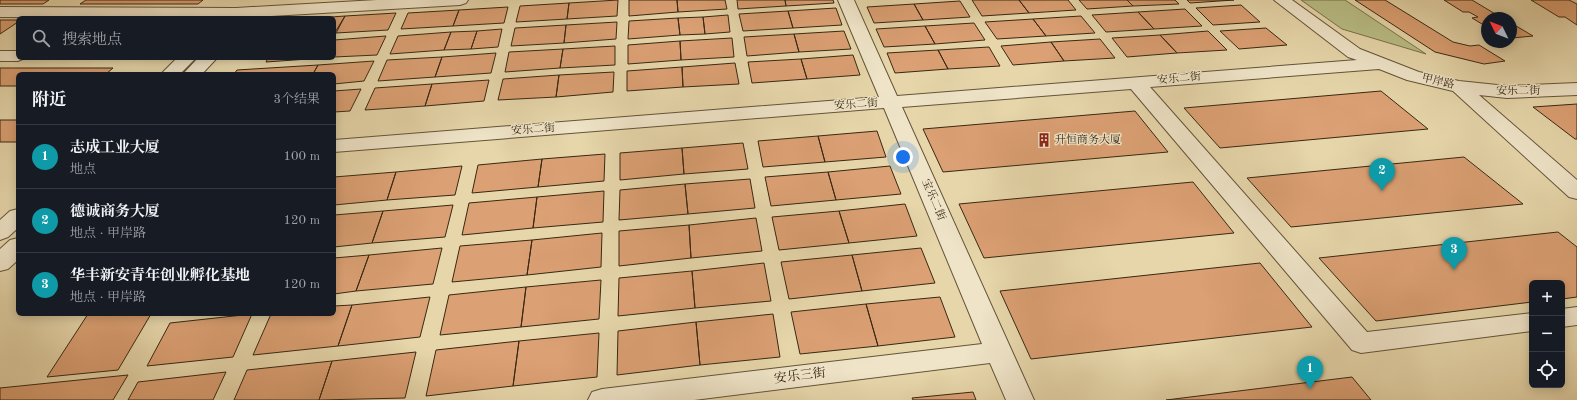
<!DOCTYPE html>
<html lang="zh">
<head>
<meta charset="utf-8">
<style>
	body { margin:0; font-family:"Old Standard TT","Noto Serif SC",serif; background:#242831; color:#f1f3f6 }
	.controls { position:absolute; right:12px; bottom:12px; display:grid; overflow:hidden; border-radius:6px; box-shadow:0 2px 10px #0003 }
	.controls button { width:36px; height:36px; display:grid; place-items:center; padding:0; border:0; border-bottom:1px solid #363941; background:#171b24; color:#f1f3f6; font:20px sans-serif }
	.compass { position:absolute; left:1481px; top:12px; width:36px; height:36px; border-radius:50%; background:#171b24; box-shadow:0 2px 10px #0003; rotate:313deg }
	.you { position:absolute; left:903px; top:157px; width:14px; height:14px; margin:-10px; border:3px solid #fff; border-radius:50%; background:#1a73e8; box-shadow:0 0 0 6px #1a73e833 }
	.badge { display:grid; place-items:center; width:26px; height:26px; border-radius:50%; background:#c59692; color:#fff; font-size:13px; font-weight:700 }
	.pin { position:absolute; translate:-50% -33px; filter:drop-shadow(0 1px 2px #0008) }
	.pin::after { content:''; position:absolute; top:21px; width:14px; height:12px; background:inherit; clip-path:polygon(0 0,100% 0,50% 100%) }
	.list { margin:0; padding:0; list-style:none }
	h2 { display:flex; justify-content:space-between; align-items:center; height:52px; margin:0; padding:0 16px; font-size:17px }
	h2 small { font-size:13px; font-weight:400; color:#9ea1a6 }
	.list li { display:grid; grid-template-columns:26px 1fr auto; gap:12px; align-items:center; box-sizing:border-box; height:64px; padding:0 16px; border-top:1px solid #363941 }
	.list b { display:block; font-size:15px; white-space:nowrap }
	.list p { margin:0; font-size:13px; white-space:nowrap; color:#9ea1a6 }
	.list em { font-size:13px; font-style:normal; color:#9ea1a6 }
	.icon { flex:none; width:22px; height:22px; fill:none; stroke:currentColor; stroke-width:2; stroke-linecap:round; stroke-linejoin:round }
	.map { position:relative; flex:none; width:1577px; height:400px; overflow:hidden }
	.search { position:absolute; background:#171b24; box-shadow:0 2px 10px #0003; left:16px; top:16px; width:320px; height:44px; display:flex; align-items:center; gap:10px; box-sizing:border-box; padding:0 14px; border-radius:6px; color:#9ea1a6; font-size:15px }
	.panel { position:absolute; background:#171b24; box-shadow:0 2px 10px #0003; left:16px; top:72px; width:320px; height:244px; border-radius:6px }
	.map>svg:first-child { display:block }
	.green { fill:#b9bd85; stroke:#78724c }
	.building { fill:#dba073; stroke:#382813 }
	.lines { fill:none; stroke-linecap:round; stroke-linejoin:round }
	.minor-casing { stroke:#645439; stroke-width:2 }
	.minor { fill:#efe4c8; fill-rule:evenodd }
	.labels { text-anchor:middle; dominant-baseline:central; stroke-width:3; stroke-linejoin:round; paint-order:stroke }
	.street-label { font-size:11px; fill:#382813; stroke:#efe4c8 }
	.poi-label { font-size:11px; fill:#382813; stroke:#efe4c8; text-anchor:start }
	.near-street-label { font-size:13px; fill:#382813; stroke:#efe4c8 }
</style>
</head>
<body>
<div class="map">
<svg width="1577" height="400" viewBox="0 0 1577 400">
	<rect width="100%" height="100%" fill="#e6d6aa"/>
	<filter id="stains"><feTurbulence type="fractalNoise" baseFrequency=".005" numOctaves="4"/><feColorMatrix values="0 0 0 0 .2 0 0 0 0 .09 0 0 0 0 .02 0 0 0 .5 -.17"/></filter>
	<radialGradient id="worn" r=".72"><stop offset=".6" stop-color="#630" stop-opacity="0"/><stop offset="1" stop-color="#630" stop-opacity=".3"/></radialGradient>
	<path class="green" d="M1301,0H1345L1426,54L1342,29Z"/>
	<path class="building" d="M0,0H49L43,4H0Z
		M86,0H203L198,4H80Z
		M618,0L617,16L567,19L569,3Z
		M629,0H677L678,12L629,16Z
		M677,0H725L727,9L678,12Z
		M737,0H785L786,6L738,9Z
		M785,0H833L834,3L786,6Z
		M972,0H1019L1029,13L982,16Z
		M1019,0H1068L1076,10L1029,13Z
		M1079,0H1127L1133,6L1087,9Z
		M1127,0H1175L1179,4L1133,6Z
		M1187,0H1234L1190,3Z
		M1355,0H1385L1453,42L1470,46L1479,45L1505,61L1484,64L1435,52Z
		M1444,0H1472L1502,18H1487V27L1472,18L1478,17L1469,12H1463Z
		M1531,0H1569L1577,4V25L1565,17H1559Z
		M960,1L970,17L923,20L914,4Z
		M569,3L567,19L516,22L520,6Z
		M914,4L923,20L874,23L867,7Z
		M1241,5L1260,22L1213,25L1196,8Z
		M508,7L504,23L453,26L459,10Z
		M836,8L842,25L793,28L788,11Z
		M1185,9L1202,26L1154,29L1138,12Z
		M459,10L453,26L401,29L408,13Z
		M788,11L793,28L743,31L739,14Z
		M1138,12L1154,29L1106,32L1092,15Z
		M396,13L388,30L336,33L345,16Z
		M728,15L730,32L705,34L703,17Z
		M345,16L334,34V18H317Z
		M1081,16L1095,33L1046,36L1033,19Z
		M703,17L705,34L680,35L678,18Z
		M678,18L680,35L628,39L629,21Z
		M1033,19L1046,36L997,39L985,22Z
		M0,20H18V22L0,34Z
		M617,22L616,39L564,43L566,25Z
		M974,23L985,40L935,44L925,26Z
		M1511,23L1533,36L1512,38Z
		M566,25L564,43L511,46L515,28Z
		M925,26L935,44L884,47L876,29Z
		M1266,28L1287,45L1239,49L1220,31Z
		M502,29L498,47L471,49L477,31Z
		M477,31L471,49L444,50L451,32Z
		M844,31L851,49L799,52L794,34Z
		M1208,31L1227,50L1177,53L1160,35Z
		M451,32L444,50L390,54L398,36Z
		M794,34L799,52L747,56L744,37Z
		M1160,35L1177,53L1127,57L1112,38Z
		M386,36L377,55L334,57V40Z
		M732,38L734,57L681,60L680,41Z
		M1100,39L1115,58L1064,61L1051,42Z
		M680,41L681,60L628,64V45Z
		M1051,42L1064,61L1013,65L1001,46Z
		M615,46V65L560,68L563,49Z
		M989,47L1000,66L948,69L938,50Z
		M563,49L560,68L505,72L509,52Z
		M938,50L948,69L895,73L887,53Z
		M496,53L491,73L435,77L442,57Z
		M853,55L860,75L807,79L801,59Z
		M442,57L435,77L378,81L387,60Z
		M268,58H322L266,62Z
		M801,59L807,79L752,83L748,62Z
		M374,61L364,81L334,84V74H313L318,65Z
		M735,63L739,84L683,87L682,67Z
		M318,65L313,74H234L237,70Z
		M682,67L683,87L627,91V71Z
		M0,68H113L106,74H18V86H0Z
		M614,72L613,92L556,97L559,75Z
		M559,75L556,97L498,100L503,79Z
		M489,80L484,101L425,106L432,84Z
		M432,84L425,106L365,110L375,88Z
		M361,89L350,111L334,112V91Z
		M1381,91L1428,129L1220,148L1184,108Z
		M1577,104V139H1575L1533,107Z
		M1135,111L1168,152L943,172L923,129Z
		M0,120H18V142H0Z
		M877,131L886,157L825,162L818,136Z
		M818,136L825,162L763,167L758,141Z
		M743,143L748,169L684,174L682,148Z
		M682,148L684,174L620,180V153Z
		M605,154L604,181L538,187L542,159Z
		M1464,157L1523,204L1291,227L1247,178Z
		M542,159L538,187L472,193L478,165Z
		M462,166L455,195L387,200L396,172Z
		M890,166L901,194L836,200L828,172Z
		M396,172L387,200L334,205V177Z
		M828,172L836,200L771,206L765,177Z
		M750,179L755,208L688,214L685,184Z
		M1193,182L1234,233L984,258L959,204Z
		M685,184L688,214L619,220L620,190Z
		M604,191L603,222L533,228L537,197Z
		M537,197L533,228L462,235L469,203Z
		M905,204L917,236L849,243L839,211Z
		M453,205L445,237L372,243L383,211Z
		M383,211L372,243L334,247V215Z
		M839,211L849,243L779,250L772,217Z
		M756,218L762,251L691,258L689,225Z
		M689,225L691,258L619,266V231Z
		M1558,232L1577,247V297L1562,299V283H1532V302L1376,321L1319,258Z
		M602,233L601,267L527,275L532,240Z
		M532,240L527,275L452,282L460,246Z
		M442,248L433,284L356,291L369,255Z
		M921,248L935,283L862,291L852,255Z
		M369,255L356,291L334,294V258Z
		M852,255L862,291L789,299L781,262Z
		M764,263L771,301L695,308L692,271Z
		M1260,263L1312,327L1031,359L1000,291Z
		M692,271L695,308L618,316L619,278Z
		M601,280L599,319L521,327L526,287Z
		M526,287L521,327L440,335L449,295Z
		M430,297L420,337L338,346L352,305Z
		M940,297L955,337L878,346L866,304Z
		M866,304L878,346L800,354L791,312Z
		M352,305L338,346L253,355L271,314H334V306Z
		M88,314H151L118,370L47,377Z
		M252,314L233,357L147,366L170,323Z
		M773,314L780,357L700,365L696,322Z
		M696,322L700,365L617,375L618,331Z
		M599,333L597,377L513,386L519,341Z
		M519,341L513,386L426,396L436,350Z
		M416,352L405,398L319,400L332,361Z
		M332,361L319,400H234L247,370Z
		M226,372L213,400H128L138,382Z
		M128,375L113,400H0V388Z
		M1352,377L1371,400H1166Z
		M973,392L976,400H913L912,398Z"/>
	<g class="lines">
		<defs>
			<path id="minor" d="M377,0H468L466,3L460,5L236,18L0,17V7L236,8Z
				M838,0H854L897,96L1357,60L1348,57L1274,0H1292L1360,49L1419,72L1459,81L1507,86L1577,83V95L1507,98L1479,95L1577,180V199L1569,197L1453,91L1407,80L1379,69L1150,87L1367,332L1532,313V331L1361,353L1352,350L1131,89L902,107L1034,400H1006L990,363L694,400H588L592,392L602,389L982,344L884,108L334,152V140L879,97Z
				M0,51H18V58H25L18,61H0Z
				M177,58H196L180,74H161Z
				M198,58H217L202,74H183Z
				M18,209V228L8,237L0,240V220L10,211Z
				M18,238V260L8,269L0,271V249L10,240Z
				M1577,307V325L1562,327V309Z"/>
		</defs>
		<use href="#minor" class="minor-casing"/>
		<use href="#minor" class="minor"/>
	</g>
	<defs>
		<symbol id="building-bare" viewBox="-9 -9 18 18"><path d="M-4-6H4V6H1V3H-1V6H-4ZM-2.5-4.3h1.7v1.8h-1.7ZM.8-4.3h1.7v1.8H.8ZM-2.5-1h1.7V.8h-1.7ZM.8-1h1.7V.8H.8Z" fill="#8f2418" stroke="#efe4c8" stroke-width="2.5" paint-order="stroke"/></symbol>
	</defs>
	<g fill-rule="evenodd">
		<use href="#building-bare" x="1034" y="130" width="20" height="20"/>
	</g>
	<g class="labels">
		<g class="street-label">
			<text transform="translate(1179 79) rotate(-5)">安乐二街</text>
			<text transform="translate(1438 82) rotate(13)">甲岸路</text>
			<text x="1518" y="91">安乐二街</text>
			<text transform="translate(856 105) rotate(-4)">安乐二街</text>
			<text transform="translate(533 130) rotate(-4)">安乐二街</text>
			<text transform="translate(933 200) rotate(67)">宝乐二街</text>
		</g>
		<g class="poi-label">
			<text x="1055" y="140">升恒商务大厦</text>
		</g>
		<g class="near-street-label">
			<text transform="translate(800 376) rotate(-7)">安乐三街</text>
		</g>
	</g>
	<rect width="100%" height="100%" filter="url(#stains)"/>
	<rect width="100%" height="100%" fill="url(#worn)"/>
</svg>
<div class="controls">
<button>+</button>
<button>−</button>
<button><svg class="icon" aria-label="locate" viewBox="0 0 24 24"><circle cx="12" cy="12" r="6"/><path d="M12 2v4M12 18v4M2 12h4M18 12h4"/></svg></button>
</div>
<svg class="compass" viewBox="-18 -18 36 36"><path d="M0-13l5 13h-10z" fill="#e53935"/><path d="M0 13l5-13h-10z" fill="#9ea1a6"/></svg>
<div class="you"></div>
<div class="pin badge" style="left:1310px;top:389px;background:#0f9aa8">1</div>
<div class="pin badge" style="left:1382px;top:191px;background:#0f9aa8">2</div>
<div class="pin badge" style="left:1454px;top:270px;background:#0f9aa8">3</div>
<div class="search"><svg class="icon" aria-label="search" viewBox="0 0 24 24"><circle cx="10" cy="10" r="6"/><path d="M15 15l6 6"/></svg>搜索地点</div>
<section class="panel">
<h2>附近<small>3个结果</small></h2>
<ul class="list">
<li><span class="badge" style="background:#0f9aa8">1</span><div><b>志成工业大厦</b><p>地点</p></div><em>100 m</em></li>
<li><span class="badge" style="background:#0f9aa8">2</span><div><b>德诚商务大厦</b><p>地点 · 甲岸路</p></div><em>120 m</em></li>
<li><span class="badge" style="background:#0f9aa8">3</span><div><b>华丰新安青年创业孵化基地</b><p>地点 · 甲岸路</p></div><em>120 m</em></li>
</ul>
</section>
</div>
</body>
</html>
